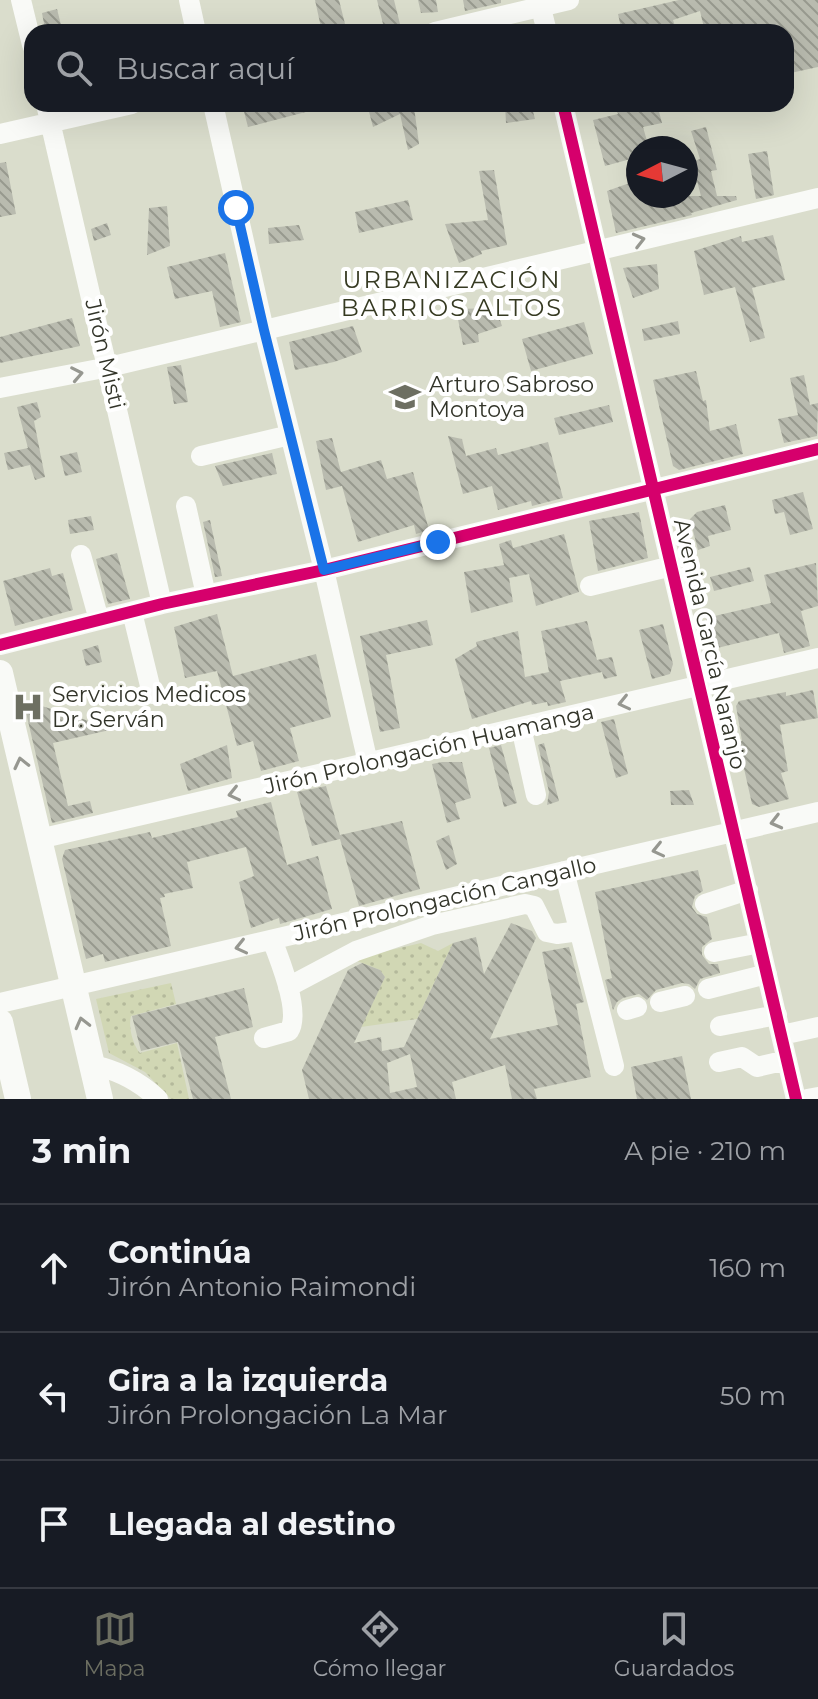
<!DOCTYPE html>
<html lang="es">
<head>
<meta charset="utf-8">
<style>
	body { margin:0; font-family:Montserrat,sans-serif; background:#242831; color:#f1f3f6 }
	.compass { position:absolute; left:626px; top:136px; width:72px; height:72px; border-radius:50%; background:#171b24; box-shadow:0 8px 32px #0002; rotate:264deg }
	.stop { position:absolute; width:24px; height:24px; margin:-18px; border:6px solid #1a73e8; border-radius:50%; background:#fff }
	.stop.end { background:#1a73e8; border-color:#fff; box-shadow:0 2px 8px #0008 }
	.list { margin:0; padding:0; list-style:none }
	h2 { display:flex; justify-content:space-between; align-items:center; height:104px; margin:0; padding:0 32px; font-size:34px }
	h2 small { font-size:26px; font-weight:400; color:#9ea1a6 }
	.list li { display:grid; grid-template-columns:52px 1fr auto; gap:24px; align-items:center; box-sizing:border-box; height:128px; padding:0 32px; border-top:2px solid #363941 }
	.list b { display:block; font-size:30px; white-space:nowrap }
	.list p { margin:0; font-size:26px; white-space:nowrap; color:#9ea1a6 }
	.list em { font-size:26px; font-style:normal; color:#9ea1a6 }
	.icon { flex:none; width:44px; height:44px; fill:none; stroke:currentColor; stroke-width:2; stroke-linecap:round; stroke-linejoin:round }
	.map { position:relative; flex:none; width:818px; height:1099px; overflow:hidden }
	.search { position:absolute; background:#171b24; box-shadow:0 8px 32px #0002; left:24px; right:24px; top:24px; height:88px; display:flex; align-items:center; gap:20px; box-sizing:border-box; padding:0 28px; border-radius:24px; color:#9ea1a6; font-size:30px }
	.sheet { height:488px; background:#171b24 }
	nav { display:flex; justify-content:space-around; align-items:center; box-sizing:border-box; height:112px; border-top:2px solid #363941; background:#171b24; font-size:22px; color:#9ea1a6 }
	nav a { display:grid; justify-items:center; gap:4px }
	nav .on { color:#6d6f62 }
	.map>svg:first-child { display:block }
	.grass { fill:url(#grass-dots) }
	.building { fill:url(#building-back-hatch); fill-rule:evenodd }
	.lines { fill:none; stroke-linecap:round; stroke-linejoin:round }
	.minor { stroke:#f9faf7; stroke-width:20 }
	.major { stroke:#f9faf7; stroke-width:26 }
	.cycleway-casing { stroke:#fff; stroke-width:17 }
	.cycleway { stroke:#d6006c; stroke-width:12 }
	.oneway { stroke:#969790 }
	.route { stroke:#1a73e8; stroke-width:10 }
	.labels { text-anchor:middle; dominant-baseline:central; stroke-width:8; stroke-linejoin:round; paint-order:stroke }
	.street-label { font-size:22px; fill:#323429; stroke:#fff }
	.poi-label { font-size:22px; fill:#323429; stroke:#fff; text-anchor:start }
	.neighbourhood-label { font-size:24px; letter-spacing:2px; fill:#363a22; stroke:#fff }
</style>
</head>
<body>
<div class="map">
<svg width="818" height="1099" viewBox="0 0 818 1099">
	<defs>
		<pattern id="grass-dots" width="8" height="8" patternUnits="userSpaceOnUse" patternTransform="scale(2)"><rect width="8" height="8" fill="#d1d7b4"/><path d="M2 2h.1M6 6h.1" fill="none" stroke="#b4b99b" stroke-width="1.8" stroke-linecap="round"/></pattern>
		<pattern id="building-back-hatch" width="6" height="6" patternUnits="userSpaceOnUse" patternTransform="scale(2)"><rect width="6" height="6" fill="#b9bbaf"/><path d="M-1 5l2 2M0 0l6 6M5-1l2 2" fill="none" stroke="#97998e"/></pattern>
	</defs>
	<rect width="100%" height="100%" fill="#daddcc"/>
	<path class="grass" d="M421,943L438,951L453,943L417,1019L361,1027L385,977L380,970L352,959Z
		M171,983L176,1004L131,1016C128,1027 133,1045 140,1053L177,1043L189,1099H171L145,1072L109,1053L96,999Z"/>
	<path class="building" d="M315,0H339L347,32H322Z
		M377,0H394L401,28L385,32Z
		M418,0H436L438,12L421,13Z
		M463,0H501V3L465,11Z
		M679,0H818V67L786,74V32H735L734,28L705,32L700,11L673,20L677,32H622L618,14Z
		M57,9L61,25L45,29L42,13Z
		M242,104H321V108L248,127Z
		M367,104H420L414,107L419,144L408,150L400,114L373,127Z
		M505,104H531L535,119L506,123Z
		M615,104H657L662,123L643,127L649,148H638V157L605,166L593,120L618,114Z
		M706,127L717,170L711,171L717,196H736L737,200L691,213L692,215L616,233L607,191L638,180V196H701L692,162L700,159L691,131Z
		M767,151L774,195L756,199L748,154Z
		M6,162L16,214L0,217V163Z
		M494,170L507,245L481,251L482,254L459,263L445,224L488,220L479,171Z
		M408,200L413,220L359,233L355,212Z
		M167,206L170,246L147,255L149,208Z
		M107,223L111,235L94,241L91,229Z
		M299,225L304,240L269,244L268,228Z
		M773,235L785,280L752,288L765,338L750,342L735,287L704,295L694,251L741,236L742,242Z
		M225,253L241,322L220,327L212,291L175,299L167,267Z
		M657,264L659,289L633,298L623,268Z
		M496,308L502,326L478,334L479,342L463,345L456,309Z
		M72,318L80,346L0,363V337Z
		M678,321L680,334L644,341L642,329Z
		M584,322L593,354L531,371L522,339Z
		M353,326L362,352L334,362L295,370L289,342Z
		M181,365L188,402L174,404L167,367Z
		M696,371L703,401L706,400L710,431L736,424L743,454L679,470L673,466L653,380Z
		M804,375L810,405L818,403L817,436L784,443L778,419L798,415L790,378Z
		M37,402L41,417L34,421L45,477L35,480L30,465L8,470L4,453L28,448L17,407Z
		M609,405L613,422L559,435L554,418Z
		M448,436L462,439L466,456L496,448L498,455L548,442L563,498L532,506L531,501L498,510L492,486L463,494Z
		M332,438L341,472L381,460L387,479L413,472L429,530L416,534L414,525L358,542L342,486L326,490L316,441Z
		M77,452L82,472L65,476L60,456Z
		M272,453L277,474L223,486L215,466Z
		M803,492L813,529L790,535L784,512L775,514L772,500Z
		M725,505L731,530L708,536L710,546L698,550L690,519L697,512Z
		M639,512L648,558L598,571L589,521Z
		M91,516L94,530L70,534L68,520Z
		M210,520L222,576L215,577L203,522Z
		M564,534L579,592L536,606L529,574L509,578L513,602L471,613L464,572L504,565L499,544L511,540L513,548Z
		M117,553L130,599L108,604L96,559Z
		M816,563L818,606L801,611L810,646L784,653L779,633L713,649L706,618L771,603L764,575Z
		M750,567L754,581L714,591L710,577Z
		M50,568L52,576L63,573L73,610L15,626L3,581Z
		M217,614L233,676L316,654L331,717L290,728L299,761L261,771L253,741L237,746L217,671L185,678L174,627Z
		M427,620L433,645L386,655L400,728L380,732L360,636Z
		M587,621L597,660L612,657L617,676L604,679L602,672L560,681L566,702L548,706L547,702L532,705L531,701L472,719L455,659L477,646L476,642L518,631L525,677L549,672L541,631Z
		M663,624L673,664L670,674L652,679L639,630Z
		M98,645L102,662L86,666L82,650Z
		M813,690L818,718L780,725L788,771L781,773L789,799L759,807L752,804L738,742L742,741L736,706L739,701L786,692V696Z
		M23,700L114,729L53,743L68,806L90,801L93,813L52,823Z
		M614,719L628,774L616,778L601,722Z
		M544,743L559,801L547,805L549,792L538,745Z
		M227,745L232,778L188,791L180,764Z
		M501,745L517,803L504,807L489,748Z
		M442,762H462L471,798L455,803L460,819L447,823L432,764Z
		M326,786L340,835L402,821L420,889L359,906L340,839L312,846L297,792Z
		M689,790L694,805H671L670,791Z
		M271,802L287,865L318,856L332,909L280,924L279,918L251,928L239,882L254,876L246,847L187,862L193,888L164,894L165,897L160,898L171,946L105,962L103,954L86,959L62,859L65,850L150,832L152,838L238,817L236,811Z
		M449,835L457,864L446,870L436,841Z
		M698,870L703,891L695,896L692,907L697,914L707,917L712,939L702,947V955L709,964H718L720,973L700,979L695,989L689,984L682,983L656,990L647,1000L639,994L623,998L617,1002L613,1010L605,980L612,978L595,892Z
		M511,923L532,931L536,938L490,1039L558,1025L542,952L569,947L584,1002L576,1004L591,1077L534,1089L537,1099H512L505,1065L452,1082L456,1099H309L302,1070L348,970L362,963L380,970L385,977L354,1043L381,1037L382,1051L404,1047L453,943L476,937L484,974ZM410,1054L417,1087L390,1093L387,1063Z
		M244,988L253,1027L215,1037L231,1099H193L178,1042L141,1051L132,1016Z
		M682,1056L691,1099H637L631,1067Z"/>
	<g class="lines">
		<path class="minor" d="M21,0L32,45
			M189,0L196,32
			M539,0L547,32
			M435,32L569,0
			M46,104L162,604
			M213,104L264,330L324,570L368,763
			M563,104L796,1099
			M0,134L132,104
			M0,388L109,367L818,198
			M201,456L290,435
			M186,506L206,595
			M81,555L99,620
			M590,586L672,566
			M132,612L152,694
			M0,645L162,604L324,570L818,449
			M521,727L536,795
			M39,839L818,658
			M564,871L614,1066
			M705,904L748,890
			M714,952L760,943
			M288,987L356,951L432,925L525,904L534,906L547,932L557,934L579,931
			M708,989L767,974
			M660,1002L685,996
			M0,1003L818,812
			M627,1010L637,1007
			M720,1026L777,1015
			M782,1035L818,1027
			M264,1038L289,1031C301,1013 280,960 272,940
			M719,1062L742,1057L757,1067L787,1060
			M92,1065C118,1070 139,1081 158,1099
			M807,1099L818,1097"/>
		<path class="major" d="M0,673L100,1099
			M0,1022L18,1099"/>
		<defs>
			<path id="cycleway" d="M563,104L796,1099
				M0,645L162,604L324,570L818,449"/>
		</defs>
		<use href="#cycleway" class="cycleway-casing"/>
		<use href="#cycleway" class="cycleway"/>
	</g>
	<defs><path id="oneway-chevron" d="M-2-3.5L2.5 0L-2 3.5" fill="none" stroke-width="1.6" stroke-linecap="round" stroke-linejoin="round" transform="scale(2)"/></defs>
	<g class="oneway">
		<use href="#oneway-chevron" transform="translate(639 240) rotate(-14)"/>
		<use href="#oneway-chevron" transform="translate(77 374) rotate(-11)"/>
		<use href="#oneway-chevron" transform="translate(624 703) rotate(167)"/>
		<use href="#oneway-chevron" transform="translate(21 763) rotate(-103)"/>
		<use href="#oneway-chevron" transform="translate(234 794) rotate(167)"/>
		<use href="#oneway-chevron" transform="translate(776 822) rotate(166)"/>
		<use href="#oneway-chevron" transform="translate(658 850) rotate(167)"/>
		<use href="#oneway-chevron" transform="translate(241 947) rotate(167)"/>
		<use href="#oneway-chevron" transform="translate(82 1023) rotate(-104)"/>
	</g>
	<g class="lines">
		<path class="route" d="M236,208L264,330L324,570L438,542"/>
	</g>
	<defs>
		<symbol id="school-bare" viewBox="-9 -9 18 18"><path d="M0-5L7-2L0 1L-7-2ZM-4 1L0 2.5L4 1V4Q0 6-4 4Z" fill="#6d6f62" stroke="#fff" stroke-width="2.5" paint-order="stroke"/></symbol>
		<symbol id="hospital-bare" viewBox="-9 -9 18 18"><path d="M-5-5h3v3.5h4V-5h3V5h-3V1.5h-4V5h-3Z" fill="#6d6f62" stroke="#fff" stroke-width="2.5" paint-order="stroke"/></symbol>
	</defs>
	<g fill-rule="evenodd">
		<use href="#school-bare" x="383" y="375" width="44" height="44"/>
		<use href="#hospital-bare" x="6" y="685" width="44" height="44"/>
	</g>
	<g class="labels">
		<g class="street-label">
			<text transform="translate(105 354) rotate(77)">Jirón Misti</text>
			<text transform="translate(710 644) rotate(77)">Avenida García Naranjo</text>
			<text transform="translate(429 749) rotate(-13)">Jirón Prolongación Huamanga</text>
			<text transform="translate(445 899) rotate(-13)">Jirón Prolongación Cangallo</text>
		</g>
		<g class="poi-label">
			<text x="429" y="384">Arturo Sabroso<tspan x="429" dy="25">Montoya</tspan></text>
			<text x="52" y="694">Servicios Medicos<tspan x="52" dy="25">Dr. Serván</tspan></text>
		</g>
		<g class="neighbourhood-label">
			<text x="452" y="279">URBANIZACIÓN<tspan x="452" dy="28">BARRIOS ALTOS</tspan></text>
		</g>
	</g>
</svg>
<svg class="compass" viewBox="-18 -18 36 36"><path d="M0-13l5 13h-10z" fill="#e53935"/><path d="M0 13l5-13h-10z" fill="#9ea1a6"/></svg>
<div class="stop" style="left:236px;top:208px"></div>
<div class="stop end" style="left:438px;top:542px"></div>
<div class="search"><svg class="icon" aria-label="search" viewBox="0 0 24 24"><circle cx="10" cy="10" r="6"/><path d="M15 15l6 6"/></svg>Buscar aquí</div>
</div>
<section class="sheet">
<h2>3 min<small>A pie · 210 m</small></h2>
<ul class="list">
<li><svg class="icon" aria-label="ahead" viewBox="0 0 24 24"><path d="M12 20V5M6 11l6-6 6 6"/></svg><div><b>Continúa</b><p>Jirón Antonio Raimondi</p></div><em>160 m</em></li>
<li><svg class="icon" aria-label="left" viewBox="0 0 24 24"><path d="M17 20v-9H6M10 6l-5 5 5 5"/></svg><div><b>Gira a la izquierda</b><p>Jirón Prolongación La Mar</p></div><em>50 m</em></li>
<li><svg class="icon" aria-label="arrive" viewBox="0 0 24 24"><path d="M6 21V4h12l-3 4 3 4H6"/></svg><div><b>Llegada al destino</b></div></li>
</ul>
</section>
<nav>
<a class="on"><svg class="icon" aria-label="map" viewBox="0 0 24 24"><path d="M3 6l6-2 6 2 6-2v14l-6 2-6-2-6 2zM9 4v14M15 6v14"/></svg>Mapa</a>
<a><svg class="icon" aria-label="directions" viewBox="0 0 24 24"><path d="M12 3l9 9-9 9-9-9zM9 14v-3h6M13 9l2 2-2 2"/></svg>Cómo llegar</a>
<a><svg class="icon" aria-label="saved" viewBox="0 0 24 24"><path d="M7 4h10v16l-5-4-5 4z"/></svg>Guardados</a>
</nav>
</body>
</html>
